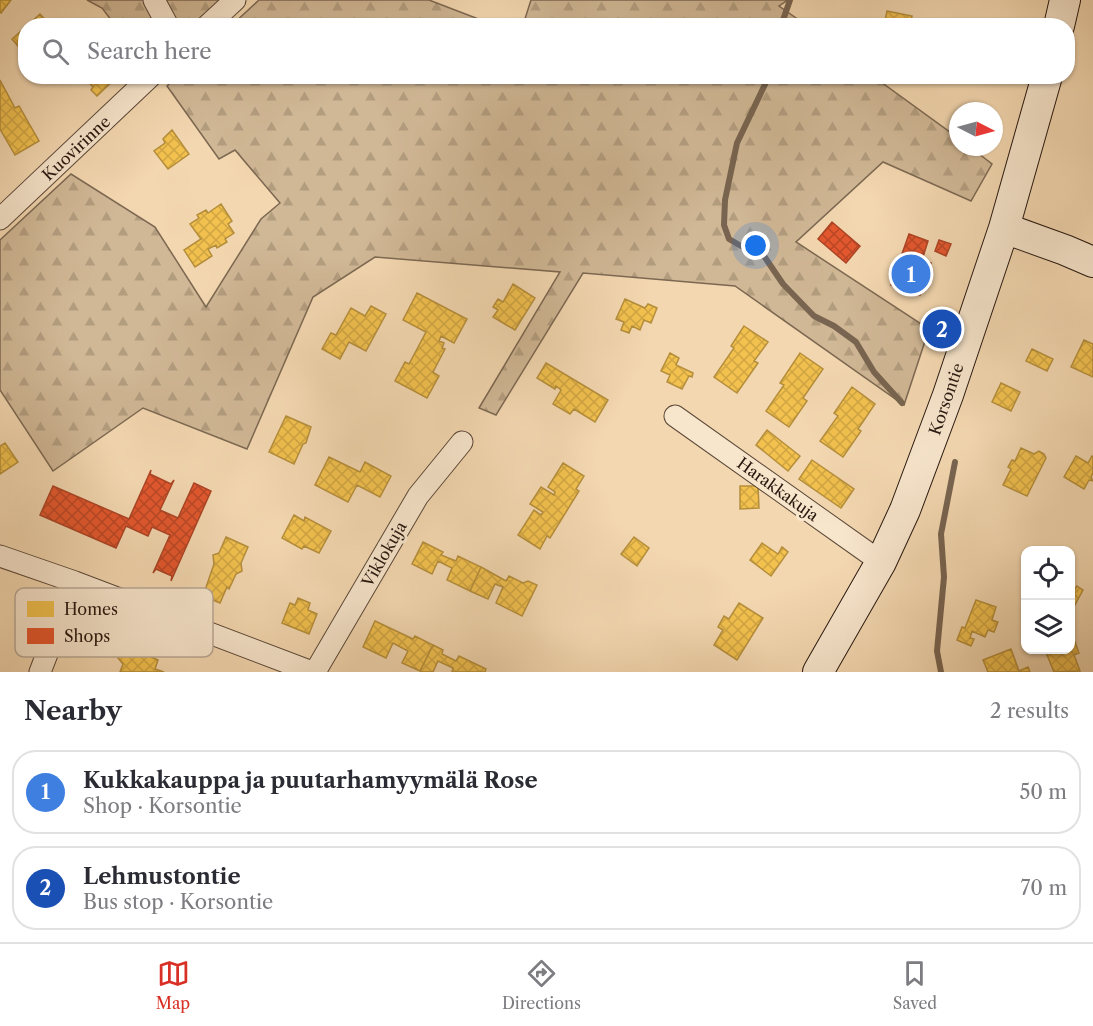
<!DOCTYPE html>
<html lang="en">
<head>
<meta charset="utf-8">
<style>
	body { margin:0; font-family:"Libre Caslon Text",serif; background:#f2f2f3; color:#2b2b33 }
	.controls { position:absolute; right:18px; bottom:18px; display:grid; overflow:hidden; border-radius:12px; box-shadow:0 2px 4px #0004 }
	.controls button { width:54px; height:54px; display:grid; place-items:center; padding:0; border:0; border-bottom:2px solid #e1e1e2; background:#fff; color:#2b2b33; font:30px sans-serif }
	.compass { position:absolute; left:949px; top:102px; width:54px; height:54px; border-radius:50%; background:#fff; box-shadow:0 2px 4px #0004; rotate:96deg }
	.you { position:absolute; left:756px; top:246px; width:21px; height:21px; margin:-15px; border:4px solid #fff; border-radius:50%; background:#1a73e8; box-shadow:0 0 0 9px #1a73e833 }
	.badge { display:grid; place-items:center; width:39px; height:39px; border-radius:50%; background:#d93025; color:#fff; font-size:20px; font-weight:700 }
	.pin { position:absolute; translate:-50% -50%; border:3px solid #fff; box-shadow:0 2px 6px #0006 }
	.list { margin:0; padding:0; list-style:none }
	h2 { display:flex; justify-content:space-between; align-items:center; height:78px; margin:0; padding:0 24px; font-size:26px }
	h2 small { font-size:20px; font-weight:400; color:#7c7c81 }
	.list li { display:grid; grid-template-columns:39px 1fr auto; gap:18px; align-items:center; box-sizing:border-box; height:84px; margin:0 12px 12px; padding:0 12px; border:2px solid #e1e1e2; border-radius:24px }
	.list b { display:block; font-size:22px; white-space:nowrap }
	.list p { margin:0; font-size:20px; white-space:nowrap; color:#7c7c81 }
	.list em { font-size:20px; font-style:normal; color:#7c7c81 }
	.icon { flex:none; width:33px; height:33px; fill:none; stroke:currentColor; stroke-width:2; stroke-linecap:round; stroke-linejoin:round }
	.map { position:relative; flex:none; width:1093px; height:672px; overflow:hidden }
	.search { position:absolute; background:#fff; box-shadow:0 2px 4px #0004; left:18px; right:18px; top:18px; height:66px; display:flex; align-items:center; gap:15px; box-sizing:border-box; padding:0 21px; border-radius:24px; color:#7c7c81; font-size:22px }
	.sheet { height:270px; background:#fff }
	nav { display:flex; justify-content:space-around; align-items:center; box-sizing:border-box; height:84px; border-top:2px solid #e1e1e2; background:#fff; font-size:16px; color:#7c7c81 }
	nav a { display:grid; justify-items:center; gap:3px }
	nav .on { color:#d93025 }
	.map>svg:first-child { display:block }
	.forest { fill:url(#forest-firs); stroke:#7c6852; stroke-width:1.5 }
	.homes { fill:url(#homes-cross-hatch); stroke:#b58e3b; stroke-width:1.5 }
	.shops { fill:url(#shops-cross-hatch); stroke:#ac4425; stroke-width:1.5 }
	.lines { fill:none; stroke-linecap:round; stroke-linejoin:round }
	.stream { stroke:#786450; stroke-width:6 }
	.minor-casing { stroke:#5b4838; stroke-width:23 }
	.secondary-casing { stroke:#281810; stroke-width:32 }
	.minor { stroke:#f7e5cc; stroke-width:21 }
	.secondary { stroke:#f7e5cc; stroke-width:30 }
	.labels { text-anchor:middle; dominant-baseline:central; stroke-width:6; stroke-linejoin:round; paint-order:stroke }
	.street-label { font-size:16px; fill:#281810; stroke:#f7e5cc }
	.key { fill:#f7e5cc; stroke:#b9a894; stroke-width:1.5 }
	.key-label { font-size:16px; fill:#281810 }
</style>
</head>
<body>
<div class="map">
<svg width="1093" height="672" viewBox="0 0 1093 672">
	<defs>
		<pattern id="forest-firs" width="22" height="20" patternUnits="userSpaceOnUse" patternTransform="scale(1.5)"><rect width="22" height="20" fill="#d0b795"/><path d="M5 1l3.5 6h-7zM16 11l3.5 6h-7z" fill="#b39d7f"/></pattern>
		<pattern id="homes-cross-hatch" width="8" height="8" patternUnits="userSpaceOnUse" patternTransform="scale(1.5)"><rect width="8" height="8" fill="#f2c14e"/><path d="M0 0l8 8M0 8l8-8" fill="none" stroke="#d0a543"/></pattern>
		<pattern id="shops-cross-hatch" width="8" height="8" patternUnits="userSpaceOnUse" patternTransform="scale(1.5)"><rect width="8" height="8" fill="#e4572e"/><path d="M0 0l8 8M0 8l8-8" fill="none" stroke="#b94726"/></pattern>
	</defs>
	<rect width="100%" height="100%" fill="#f3d7b0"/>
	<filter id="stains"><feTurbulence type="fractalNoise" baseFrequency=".00333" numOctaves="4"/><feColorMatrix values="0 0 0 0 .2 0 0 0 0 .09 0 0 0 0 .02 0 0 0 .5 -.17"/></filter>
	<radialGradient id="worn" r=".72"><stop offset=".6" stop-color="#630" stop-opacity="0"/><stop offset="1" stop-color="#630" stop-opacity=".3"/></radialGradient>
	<path class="forest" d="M87,0H224L195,26L115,25L102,8Z
		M259,0H429L494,25H232Z
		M531,0H788L779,6L806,25H523Z
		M177,76L874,77L958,138V147H970L992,164L971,201L883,162L796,242L929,329L904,405L735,286L583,273L496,415L479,408L560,272L375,257L313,297L247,449L143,408L53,471L0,390V240L71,174L155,227L206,307L261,219L280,203L235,150L219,159L167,86Z"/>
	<path class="homes" d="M0,0H11L1,13L0,12Z
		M887,11L912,16L910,26L892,23L891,26H884Z
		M40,14L51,26H27Z
		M26,27V66L19,59L25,54L12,39Z
		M83,76H118L97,96L91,90L93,87Z
		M886,76H914L913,82Z
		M0,80L15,108L19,106L39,141L15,155L0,129Z
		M172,130L189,154L168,169L154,151L165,143L163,139Z
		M221,204L232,221L228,224L234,233L225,239L227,242L217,248L216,245L208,249L212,256L195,267L184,250L201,239L190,224L199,218L197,215L206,210L208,213Z
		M513,284L535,298L515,330L493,317L498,310L493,307L498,299L503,302Z
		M417,293L467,319L454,343L441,336L439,341L444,343L442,348L445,349L433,372L439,376L427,398L395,381L405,362L409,364L426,332L403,320Z
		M625,299L645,308L648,304L657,308L651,323L644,320L640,330L632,326L629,333L621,330L624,322L616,319Z
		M371,306L386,314L366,351L349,342L340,359L322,349L331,333L336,335L351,308L365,316Z
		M744,326L768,342L754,361L758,363L737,393L714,377L734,348L731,346Z
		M1084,340L1093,344V377L1071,367Z
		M1032,349L1053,359L1047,371L1026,361Z
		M670,353L679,358L676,365L693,373L692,377L689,376L682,389L667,382L670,375L661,371Z
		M800,353L823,369L803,398L807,401L789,427L766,411L784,385L780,383Z
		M546,363L608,400L595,422L574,409L570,414L553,404L561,390L556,386L555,389L537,378Z
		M1001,383L1020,392L1011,411L992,402Z
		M852,387L875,404L858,429L861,431L843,457L820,441L838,416L834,413Z
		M286,416L311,427L306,443L303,444L294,464L269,452Z
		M767,430L800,456L788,471L756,445Z
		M5,443L18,462L0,474V446Z
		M1021,448L1034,454L1039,451L1044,454L1046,458L1027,496L1003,485L1011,469L1008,467L1012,460L1015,461Z
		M1076,456L1088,463L1092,456L1093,457V473L1091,477L1093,481L1089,480L1084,489L1064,477Z
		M329,457L360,472L365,462L391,476L380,497L357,485L348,502L315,485Z
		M812,460L854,489L841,508L799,479Z
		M563,463L584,476L576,489L579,491L550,538L547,536L540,549L518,535L534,510L541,515L543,512L530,504L541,487L554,495L555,492L548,487Z
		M740,486H758L759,508L740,509Z
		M294,515L304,521L305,517L331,531L319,553L304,546L302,549L282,538Z
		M226,537L248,547L241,563L242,571L236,574L229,589L227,587L220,603L203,596L214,564L213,555L219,553Z
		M634,537L649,548L637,566L621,554Z
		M423,542L443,552L441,555L456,561L458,556L481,567L470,591L447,580L452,568L438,561L432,574L412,564Z
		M762,543L778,554L782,547L788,552L771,576L750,560Z
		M481,567L506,581L509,576L523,583L528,581L537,585L522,616L496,603L503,587L495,584L488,599L470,591Z
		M1077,586L1083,590L1071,612L1070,588L1074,590Z
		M298,598L310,603L308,610L317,614L309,634L282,623L290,603L295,605Z
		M976,600L996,607L992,620L998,622L994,632L988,630L985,637L972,631L970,638L974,639L971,646L957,640L962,627L965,628Z
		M739,603L763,618L737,660L714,645L723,630L718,627L724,616L729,619Z
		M375,621L413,639L415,636L433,645L420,671L402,663L408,651L393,643L386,658L363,647Z
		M1075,642L1079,653L1074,655L1080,671L1054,672L1045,650H1070V644Z
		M433,645L443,650L442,654L456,661L459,656L486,669L485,672H452L453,668L438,661L433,672H421L420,671Z
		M127,647L158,660L155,669L164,672H120L123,664L118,658L121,649Z
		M1011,649L1019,671L1028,667L1030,672H988L983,660Z"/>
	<path class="shops" d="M832,222L860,246L846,263L818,239Z
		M909,234L928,241L922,260L931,263L920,295L891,285Z
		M939,240L951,244L946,256L935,251Z
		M151,470L150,474L171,484L174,480L160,510L178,518L194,483L211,491L171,581L172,576L156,569L153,573L170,535L152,527L148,536L126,526L116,548L40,515L53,486L129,519Z"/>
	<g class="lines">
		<path class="stream" d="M781,26L790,0
			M769,76L737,143L725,200L724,225L729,239L741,246L764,256L783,284L814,316L834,326L856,342L874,372L902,403
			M941,672L937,651L944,577L941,534L955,462"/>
		<defs>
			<path id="minor" d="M154,0L168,26
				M207,26L235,0
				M0,219L151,76
				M675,416L881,562
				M0,556L75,582L312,672
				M40,672L75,582
				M315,672L418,496L462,442"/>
			<path id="secondary" d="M1059,26L1065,0
				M1004,228L1065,250L1093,262
				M818,672L881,562L905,510L948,395L1004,228L1047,76"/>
		</defs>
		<use href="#minor" class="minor-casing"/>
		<use href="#secondary" class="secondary-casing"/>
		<use href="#minor" class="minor"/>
		<use href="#secondary" class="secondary"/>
	</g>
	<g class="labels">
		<g class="street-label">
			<text transform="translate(76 148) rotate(-43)">Kuovirinne</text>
			<text transform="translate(946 399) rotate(-71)">Korsontie</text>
			<text transform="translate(778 489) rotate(36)">Harakkakuja</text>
			<text transform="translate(384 554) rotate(-60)">Viklokuja</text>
		</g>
	</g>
	<rect x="15" y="588" width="198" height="69" rx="9" class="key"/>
	<rect x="27" y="601" width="27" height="16" fill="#f2c14e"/>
	<rect x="27" y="628" width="27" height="16" fill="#e4572e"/>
	<g class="key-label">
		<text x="64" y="615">Homes</text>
		<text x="64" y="642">Shops</text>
	</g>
	<rect width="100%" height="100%" filter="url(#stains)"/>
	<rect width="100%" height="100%" fill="url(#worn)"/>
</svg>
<div class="controls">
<button><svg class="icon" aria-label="locate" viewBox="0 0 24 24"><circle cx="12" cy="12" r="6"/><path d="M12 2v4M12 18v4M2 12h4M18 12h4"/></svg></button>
<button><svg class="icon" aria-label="layers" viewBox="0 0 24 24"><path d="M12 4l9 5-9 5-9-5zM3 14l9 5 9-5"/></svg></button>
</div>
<svg class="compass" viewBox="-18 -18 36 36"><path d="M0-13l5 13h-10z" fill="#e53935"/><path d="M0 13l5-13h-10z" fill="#7c7c81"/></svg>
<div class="you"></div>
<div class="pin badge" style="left:911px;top:274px;background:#3f7fe0">1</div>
<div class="pin badge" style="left:942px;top:329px;background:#1a4fb4">2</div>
<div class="search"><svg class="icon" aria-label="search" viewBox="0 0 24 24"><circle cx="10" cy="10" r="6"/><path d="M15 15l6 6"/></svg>Search here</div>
</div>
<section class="sheet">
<h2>Nearby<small>2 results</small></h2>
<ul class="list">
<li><span class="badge" style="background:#3f7fe0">1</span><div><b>Kukkakauppa ja puutarhamyymälä Rose</b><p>Shop · Korsontie</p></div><em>50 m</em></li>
<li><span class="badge" style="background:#1a4fb4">2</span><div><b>Lehmustontie</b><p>Bus stop · Korsontie</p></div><em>70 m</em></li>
</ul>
</section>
<nav>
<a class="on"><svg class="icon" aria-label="map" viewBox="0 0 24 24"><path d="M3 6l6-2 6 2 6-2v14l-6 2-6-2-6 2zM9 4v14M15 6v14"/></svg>Map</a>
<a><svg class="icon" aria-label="directions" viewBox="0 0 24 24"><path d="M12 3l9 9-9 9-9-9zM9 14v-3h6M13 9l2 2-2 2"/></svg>Directions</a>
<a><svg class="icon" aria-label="saved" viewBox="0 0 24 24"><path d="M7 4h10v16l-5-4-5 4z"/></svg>Saved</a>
</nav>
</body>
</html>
